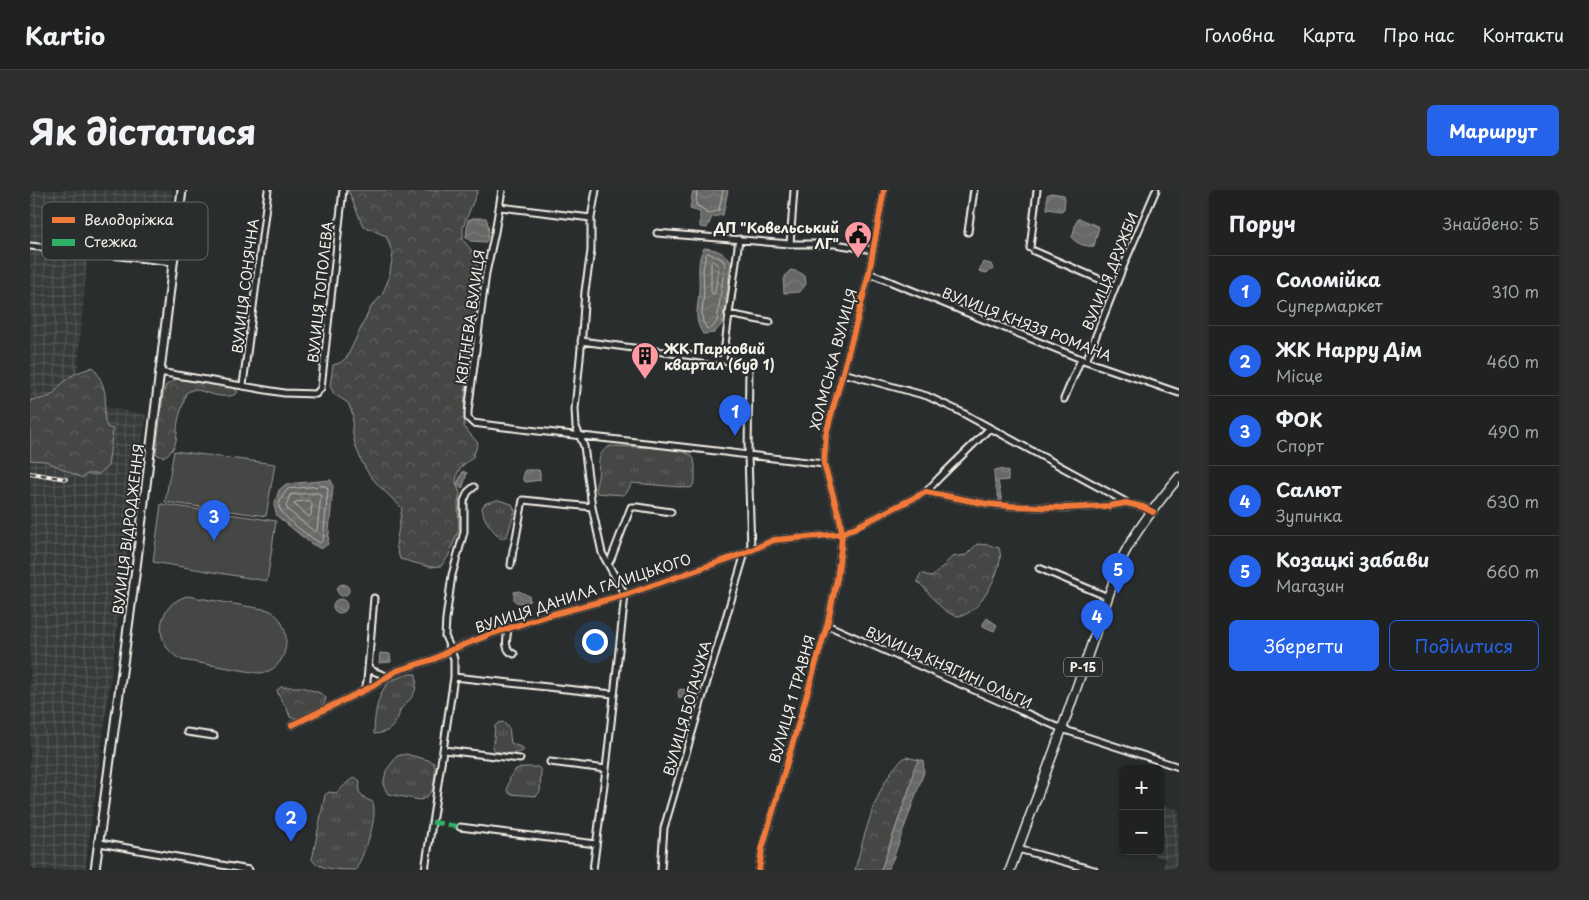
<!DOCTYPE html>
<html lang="uk">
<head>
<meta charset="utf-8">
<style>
	body { margin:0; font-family:"Playpen Sans",sans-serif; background:#2d2f2f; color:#f1f3f6 }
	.controls { position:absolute; right:15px; bottom:15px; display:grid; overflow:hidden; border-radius:8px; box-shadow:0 1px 4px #0004 }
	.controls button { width:45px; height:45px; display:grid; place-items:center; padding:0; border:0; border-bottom:1px solid #3d3f40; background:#202222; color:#f1f3f6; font:25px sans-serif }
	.you { position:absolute; left:564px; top:451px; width:18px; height:18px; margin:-12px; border:4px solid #fff; border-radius:50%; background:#1a73e8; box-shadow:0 0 0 8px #1a73e833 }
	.badge { display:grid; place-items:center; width:32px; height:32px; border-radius:50%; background:#2563eb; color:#fff; font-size:16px; font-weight:700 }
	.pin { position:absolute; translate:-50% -41px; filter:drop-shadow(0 1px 2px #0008) }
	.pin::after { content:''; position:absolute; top:26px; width:18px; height:15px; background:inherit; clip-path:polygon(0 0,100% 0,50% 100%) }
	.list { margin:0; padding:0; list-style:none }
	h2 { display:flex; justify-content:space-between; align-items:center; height:65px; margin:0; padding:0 20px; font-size:21px }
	h2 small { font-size:16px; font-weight:400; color:#a2a4a5 }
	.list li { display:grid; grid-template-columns:32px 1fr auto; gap:15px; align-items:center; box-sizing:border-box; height:70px; padding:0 20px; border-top:1px solid #3d3f40 }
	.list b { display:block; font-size:19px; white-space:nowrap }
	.list p { margin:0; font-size:16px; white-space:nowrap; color:#a2a4a5 }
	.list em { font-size:16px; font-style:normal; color:#a2a4a5 }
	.actions { display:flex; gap:10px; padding:15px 20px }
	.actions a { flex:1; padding:11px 0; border:1px solid #2563eb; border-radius:8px; text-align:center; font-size:18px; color:#2563eb }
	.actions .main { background:#2563eb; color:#fff }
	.map { position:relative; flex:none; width:1149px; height:680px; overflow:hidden; border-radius:8px }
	header { display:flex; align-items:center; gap:30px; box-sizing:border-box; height:70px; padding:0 25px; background:#202222; border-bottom:1px solid #3d3f40 }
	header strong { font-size:24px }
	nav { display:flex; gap:28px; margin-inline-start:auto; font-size:18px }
	.intro { display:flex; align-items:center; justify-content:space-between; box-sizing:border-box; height:120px; padding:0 30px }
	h1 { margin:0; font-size:35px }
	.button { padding:12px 22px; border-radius:8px; background:#2563eb; color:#fff; font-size:18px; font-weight:700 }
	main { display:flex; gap:30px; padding:0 30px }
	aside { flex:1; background:#202222; border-radius:8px; box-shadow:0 1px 4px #0004 }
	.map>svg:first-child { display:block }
	.industrial { fill:url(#industrial-grid) }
	.grass { fill:url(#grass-tufts); stroke:#9c9c96 }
	.forest { fill:url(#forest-crowns); stroke:#9c9c96 }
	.pitch { fill:#444645; stroke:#9c9c96 }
	.water { fill:url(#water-waves); stroke:#9f9f9a }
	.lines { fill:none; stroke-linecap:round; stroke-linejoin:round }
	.shore { stroke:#bcbab4; stroke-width:1 }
	.stream { stroke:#9f9f9a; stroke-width:2 }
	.street-casing { stroke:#f4f1e8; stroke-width:9 }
	.secondary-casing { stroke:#f4f1e8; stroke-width:11 }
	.primary-casing { stroke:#f4f1e8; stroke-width:11 }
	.street { stroke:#2a2d2e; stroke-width:5 }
	.secondary { stroke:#2a2d2e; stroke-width:7 }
	.primary { stroke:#2a2d2e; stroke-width:8 }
	.rail-casing { stroke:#f4f1e8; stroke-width:4 }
	.rail { stroke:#2a2d2e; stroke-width:2; stroke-dasharray:5.5; stroke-linecap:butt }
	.quiet { stroke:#2db169; stroke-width:5; stroke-dasharray:10 5; stroke-linecap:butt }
	.cycleway-casing { stroke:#2a2d2e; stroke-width:9 }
	.cycleway { stroke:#f17a3a; stroke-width:6 }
	.labels { text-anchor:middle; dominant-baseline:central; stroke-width:4; stroke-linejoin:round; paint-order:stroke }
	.shield { fill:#2a2d2e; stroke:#b7b6b0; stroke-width:1 }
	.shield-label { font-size:12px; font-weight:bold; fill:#f4f1e8 }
	.poi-label { font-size:14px; font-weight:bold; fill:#f4f1e8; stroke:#2a2d2e; text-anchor:end }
	.street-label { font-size:14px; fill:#f4f1e8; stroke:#2a2d2e }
	.key { fill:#2a2d2e; stroke:#676866; stroke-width:1 }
	.key-label { font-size:14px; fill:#f4f1e8 }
</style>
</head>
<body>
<header>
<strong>Kartio</strong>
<nav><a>Головна</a><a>Карта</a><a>Про нас</a><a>Контакти</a></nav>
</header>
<div class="intro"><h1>Як дістатися</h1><a class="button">Маршрут</a></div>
<main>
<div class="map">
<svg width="1149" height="680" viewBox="0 0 1149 680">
	<defs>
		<pattern id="industrial-grid" width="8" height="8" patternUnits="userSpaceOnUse" patternTransform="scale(1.25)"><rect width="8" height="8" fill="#373a3a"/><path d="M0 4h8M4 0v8" fill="none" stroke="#555756"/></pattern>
		<pattern id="grass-tufts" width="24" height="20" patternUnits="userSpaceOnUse" patternTransform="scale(1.25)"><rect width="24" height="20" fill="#444645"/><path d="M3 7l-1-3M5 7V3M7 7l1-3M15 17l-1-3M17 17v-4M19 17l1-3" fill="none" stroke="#606160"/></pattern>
		<pattern id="forest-crowns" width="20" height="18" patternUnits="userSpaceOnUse" patternTransform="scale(1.25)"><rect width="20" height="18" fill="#444645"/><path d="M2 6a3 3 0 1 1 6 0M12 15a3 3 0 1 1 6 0" fill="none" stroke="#606160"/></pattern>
		<pattern id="water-waves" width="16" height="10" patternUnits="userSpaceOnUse" patternTransform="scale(1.25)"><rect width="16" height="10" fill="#676866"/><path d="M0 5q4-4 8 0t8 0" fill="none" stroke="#7d7e7c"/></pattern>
	</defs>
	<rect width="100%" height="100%" fill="#2a2d2e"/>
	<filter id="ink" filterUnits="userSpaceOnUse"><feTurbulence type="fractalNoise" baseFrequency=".02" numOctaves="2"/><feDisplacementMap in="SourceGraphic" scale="10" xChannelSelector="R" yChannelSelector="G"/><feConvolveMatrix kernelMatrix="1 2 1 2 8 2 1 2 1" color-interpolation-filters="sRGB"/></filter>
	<g filter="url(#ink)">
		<path class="industrial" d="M0,0H143L136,67L58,58L45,211L116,225L55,680H0Z
			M1134,616L1149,620V680H1133L1136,669L1126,666L1123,661H1130V629Z"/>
		<path class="grass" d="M580,256L633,258L654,262L661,265L664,269L665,276V292L661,298L602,293L597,302L593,305L567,303C564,297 567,294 568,287C570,274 565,264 580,256Z
			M468,310L482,314L485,321L477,346L471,349C462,339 453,331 452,317L456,313Z
			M380,484H386C388,504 382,507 370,520C367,536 359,543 344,544C344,529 347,500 361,491C366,488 374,486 380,484Z
			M473,532L479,538L481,553L493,558V561C484,565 474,563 465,561L463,559L465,536L468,533Z
			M376,564L398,570L404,573C407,587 405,606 390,610L358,604L353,595L356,581L367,566Z
			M494,577H508L511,580L510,602L506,606L480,604L477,600L480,587L486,579Z
			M325,587L330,591L329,602L336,609L343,612C348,632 334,662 326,680C313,680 289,680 282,670L295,605L299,602L306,603C313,598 317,591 325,587Z"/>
		<path class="forest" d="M318,0H448L433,37V50L442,61L451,86L447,123L443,137L437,141L433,170L436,179L434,237L448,253L443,267L432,276L427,284L426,293L430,303L428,313L429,339L418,367L411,376L400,377L370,369L366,355L372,318L350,297L338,283L332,272L325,255L322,239L323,225L318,213L304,204L300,196L303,175L310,173L317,167L341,117L352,105L359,88L363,64L356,46L333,36Z
			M63,177C68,184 74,195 75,204C77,216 71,224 77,237L83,239L78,276L69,284H57L52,288L16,271L0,270V210C31,208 20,201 40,187C46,182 56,180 63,177Z
			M147,189L203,197L208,202C198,212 176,202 164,199L156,203C154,212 150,222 148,231C146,246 149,259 133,267L128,265L126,263L133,205L136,195Z
			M947,354L959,355L969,358C970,361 971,366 970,370C968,387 944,436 921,424C908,418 899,401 887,391L891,383L902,387L922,367L936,365Z
			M251,497H272L290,503L296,508C295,519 270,532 260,527C257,516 249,510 247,500Z
			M876,567L889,570L851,680H825C833,650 849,583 876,567Z"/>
		<path class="pitch" d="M144,261L245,274L236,326L135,312Z
			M131,314L246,331L237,391L123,372Z
			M157,406L239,420C266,434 260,483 228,483L152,470C122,456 125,415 157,406Z"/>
		<path class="water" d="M663,0H698L693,25L682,27L677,38L670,37V22L660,19Z
			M1021,3L1034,5L1035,8L1034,19L1031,21L1017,19V5Z
			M443,28H456C459,35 460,46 456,52L440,51L436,47L438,30Z
			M1049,28L1069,37L1064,56C1056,57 1047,54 1042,48L1046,32Z
			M674,58C686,59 694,62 701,72L692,134L684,143L673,144C671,141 669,137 668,133C665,123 669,111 669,101C670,86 666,71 674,58Z
			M953,72L961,74L963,79L956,83L949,81Z
			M761,80L769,82L775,86L776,94L770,102L754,103C753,94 753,85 761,80Z
			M443,142L444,144C443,151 442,164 437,168L436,164L441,143Z
			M969,279L978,281V290L968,291L972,312H970L965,295L964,283L965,280Z
			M495,280H509L510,283V290L496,292L493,290V283Z
			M433,281L437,283L433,297L430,298L427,294Z
			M301,290L303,296L298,354L291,359L280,353L247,326L244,316L249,300L256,294Z
			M307 400a6 6 0 1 1 12 0a6 6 0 1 1-12 0Z
			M489,401L499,406L500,411L494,413L486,412L484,410V402Z
			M303 416a7 7 0 1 1 14 0a7 7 0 1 1-14 0Z
			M957,428L967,435L964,441L953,436V434Z
			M350,463L360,464L361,472L349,473Z
			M650,499L664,501L661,509L649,508L648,502Z
			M889,570H893L894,582L863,669L857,680H851L880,597L884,578Z"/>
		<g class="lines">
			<path class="shore" d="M667,0L666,15L672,18L677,24L689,20L693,0
				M678,63L692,69L695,74L687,131L682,138L677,139L673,132L672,123L674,101L673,79L676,65Z
				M683,71L689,76L685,102L683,104L681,102V73Z
				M295,296L298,299L293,350L290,353C281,348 250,326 249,316C249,311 254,303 258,299Z
				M288,303L291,305L287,340L285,342L258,320L256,316L260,305Z
				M280,311L282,314L281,325L279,327L264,314L266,312Z"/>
			<path class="stream" d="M936,33L940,0"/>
			<defs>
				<path id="street" d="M472,0L465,42L456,83L438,222V228L443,233C534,245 626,253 718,265L721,359
					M470,17L561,28
					M938,42L944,0
					M627,43L760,54H805L843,60
					M760,54L764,0
					M0,56L143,72
					M1000,58L1007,0
					M1004,61L1085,96
					M839,83L1056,171L1149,203
					M698,124L740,132
					M551,151L693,170L709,49
					M693,170L719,176L718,265L794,274
					M1056,171L1095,72L1126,0
					M129,182L254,203L286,204L291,198L313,0
					M813,183L897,206L929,221L1096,312
					M213,195L238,0
					M1034,209L1051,169
					M896,302L909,288L960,238
					M578,374L581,369L601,317H607L641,322
					M481,375L483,360L485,353L493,310L562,317
					M1009,378L1078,407
					M797,435L1032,539L1149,577
					M478,439C477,448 473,460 484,464
					M338,477L343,481L356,486
					M424,487L583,504
					M335,499L337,491L344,408
					M262,535L343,496L366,481L404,469L421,460L461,444L516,426L595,405L715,363L744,350L812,344L896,302L957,314L980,316L1037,318L1079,316L1096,313L1113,317L1123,322
					M157,542L184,546
					M414,560L490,569
					M520,572L576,579
					M430,637L566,654
					M70,653L219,680
					M988,659L1064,680
					M395,680L424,487V469L421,460L415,446L416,429L422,385L434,342V311L438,302L444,297
					M563,680L576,579L595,405L572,363L562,317L554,256L546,237L545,219L551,158L555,101L561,61V28L566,0
					M631,680L634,638L715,363
					M729,680L732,659L797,435L807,389L811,358L812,344L810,330L794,274L796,244L828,127L839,83L854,0"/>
				<path id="secondary" d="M65,680L105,386L152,0"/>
				<path id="primary" d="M980,680L1032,539L1091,370C1105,341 1129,311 1149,287"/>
			</defs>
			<use href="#street" class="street-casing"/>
			<use href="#secondary" class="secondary-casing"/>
			<use href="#primary" class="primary-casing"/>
			<use href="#street" class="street"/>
			<use href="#secondary" class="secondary"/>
			<use href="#primary" class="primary"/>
			<defs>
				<path id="rail" d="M0,283L36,289"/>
			</defs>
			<use href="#rail" class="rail-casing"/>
			<use href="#rail" class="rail"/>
			<path class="quiet" d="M402,632L430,637"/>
			<defs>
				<path id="cycleway" d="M262,535L343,496L366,481L404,469L421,460L461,444L516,426L595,405L715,363L744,350L812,344L896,302L957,314L980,316L1037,318L1079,316L1096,313L1113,317L1123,322
					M729,680L732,659L797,435L807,389L811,358L812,344L810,330L794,274L796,244L828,127L839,83L854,0"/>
			</defs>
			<use href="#cycleway" class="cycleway-casing"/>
			<use href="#cycleway" class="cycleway"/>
		</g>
	</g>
	<defs>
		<symbol id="civic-pin" viewBox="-11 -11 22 30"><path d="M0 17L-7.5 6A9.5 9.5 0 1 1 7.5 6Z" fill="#ff9aa2" stroke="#2a2d2e"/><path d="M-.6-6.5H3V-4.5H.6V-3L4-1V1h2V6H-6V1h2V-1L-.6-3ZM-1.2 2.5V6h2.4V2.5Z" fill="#111"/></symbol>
		<symbol id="building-pin" viewBox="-11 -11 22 30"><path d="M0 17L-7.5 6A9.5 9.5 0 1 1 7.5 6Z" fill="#ff9aa2" stroke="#2a2d2e"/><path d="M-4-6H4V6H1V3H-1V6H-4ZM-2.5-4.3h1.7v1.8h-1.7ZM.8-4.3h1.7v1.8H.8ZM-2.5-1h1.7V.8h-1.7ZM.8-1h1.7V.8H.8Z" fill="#111"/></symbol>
	</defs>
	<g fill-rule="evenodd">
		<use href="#civic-pin" x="812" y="29" width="32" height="43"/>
		<use href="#building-pin" x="599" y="150" width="32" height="43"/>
	</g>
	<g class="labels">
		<rect class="shield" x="1034" y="467.5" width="38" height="19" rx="4"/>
		<g class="shield-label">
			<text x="1053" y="477">Р-15</text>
		</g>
		<g class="poi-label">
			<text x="809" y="37">ДП "Ковельський<tspan x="809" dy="16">ЛГ"</tspan></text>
			<text x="634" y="158" text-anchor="start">ЖК Парковий<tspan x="634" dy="16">квартал (буд 1)</tspan></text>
		</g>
		<g class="street-label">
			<text transform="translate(1080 81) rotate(-68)">ВУЛИЦЯ ДРУЖБИ</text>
			<text transform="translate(215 96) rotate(-83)">ВУЛИЦЯ СОНЯЧНА</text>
			<text transform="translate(290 102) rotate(-84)">ВУЛИЦЯ ТОПОЛЕВА</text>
			<text transform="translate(440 127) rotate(-82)">КВІТНЕВА ВУЛИЦЯ</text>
			<text transform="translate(997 134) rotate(21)">ВУЛИЦЯ КНЯЗЯ РОМАНА</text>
			<text transform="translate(803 169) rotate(-75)">ХОЛМСЬКА ВУЛИЦЯ</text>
			<text transform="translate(98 339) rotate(-83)">ВУЛИЦЯ ВІДРОДЖЕННЯ</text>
			<text transform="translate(553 403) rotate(-18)">ВУЛИЦЯ ДАНИЛА ГАЛИЦЬКОГО</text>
			<text transform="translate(919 477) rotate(24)">ВУЛИЦЯ КНЯГИНІ ОЛЬГИ</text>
			<text transform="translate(762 509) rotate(-74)">ВУЛИЦЯ 1 ТРАВНЯ</text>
			<text transform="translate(657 518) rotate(-74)">ВУЛИЦЯ БОГАЧУКА</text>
		</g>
	</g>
	<rect x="12" y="12" width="166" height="58" rx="8" class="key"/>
	<rect x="22" y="27" width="23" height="6" fill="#f17a3a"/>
	<rect x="22" y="49" width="23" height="7" fill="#2db169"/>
	<g class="key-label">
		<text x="54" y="35">Велодоріжка</text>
		<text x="54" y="57">Стежка</text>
	</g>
</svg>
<div class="controls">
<button>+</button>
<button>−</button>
</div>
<div class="you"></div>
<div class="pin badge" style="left:705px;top:246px">1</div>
<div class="pin badge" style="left:261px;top:652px">2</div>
<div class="pin badge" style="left:184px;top:351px">3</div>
<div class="pin badge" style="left:1067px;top:451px">4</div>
<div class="pin badge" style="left:1088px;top:404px">5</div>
</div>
<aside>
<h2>Поруч<small>Знайдено: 5</small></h2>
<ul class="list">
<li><span class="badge">1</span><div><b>Соломійка</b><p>Супермаркет</p></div><em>310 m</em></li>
<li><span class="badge">2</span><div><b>ЖК Happy Дім</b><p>Місце</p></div><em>460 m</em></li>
<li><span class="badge">3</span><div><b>ФОК</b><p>Спорт</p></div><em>490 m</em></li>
<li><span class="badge">4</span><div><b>Салют</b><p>Зупинка</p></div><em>630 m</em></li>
<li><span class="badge">5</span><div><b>Козацкі забави</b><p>Магазин</p></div><em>660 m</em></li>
</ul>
<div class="actions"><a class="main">Зберегти</a><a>Поділитися</a></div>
</aside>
</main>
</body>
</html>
